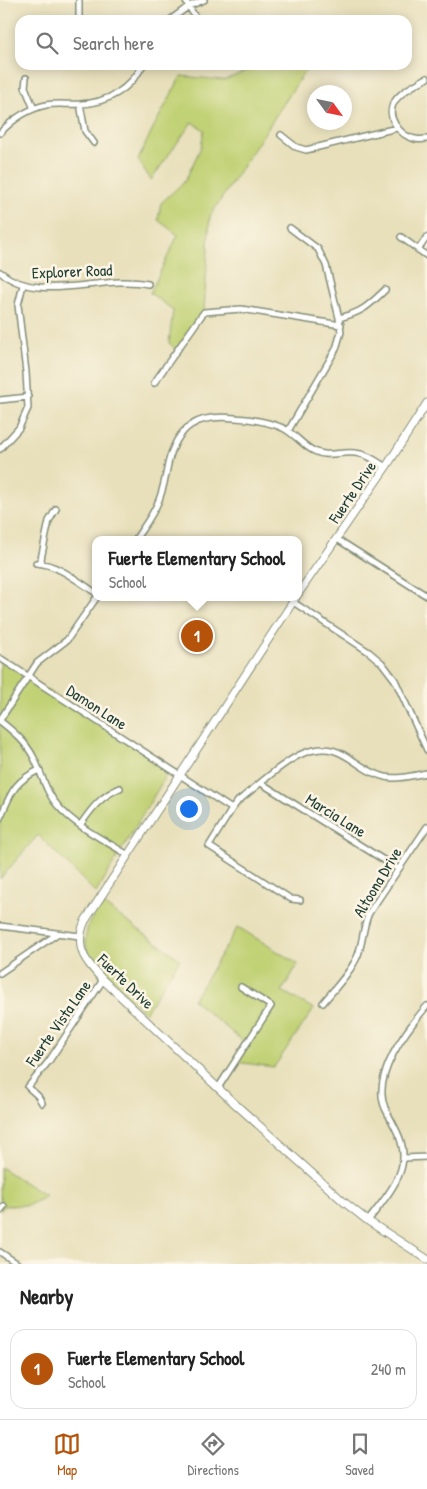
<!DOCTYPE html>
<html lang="en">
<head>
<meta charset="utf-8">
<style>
	body { margin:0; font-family:"Patrick Hand",sans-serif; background:#f6f6f6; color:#222 }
	.compass { position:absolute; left:307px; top:85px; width:45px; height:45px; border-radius:50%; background:#fff; box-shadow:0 2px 12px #0003; rotate:123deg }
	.you { position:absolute; left:188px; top:808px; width:18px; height:18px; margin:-12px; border:4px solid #fff; border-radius:50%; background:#1a73e8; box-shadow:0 0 0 8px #1a73e833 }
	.badge { display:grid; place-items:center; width:32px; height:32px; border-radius:50%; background:#b45309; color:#fff; font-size:16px; font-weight:700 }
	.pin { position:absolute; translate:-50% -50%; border:2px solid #fff; box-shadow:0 1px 5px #0006 }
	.popup { position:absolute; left:92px; top:536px; width:210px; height:65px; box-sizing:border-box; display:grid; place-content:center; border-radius:10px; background:#fff; filter:drop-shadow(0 1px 4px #0005); font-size:16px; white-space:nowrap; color:#767676 }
	.popup b { font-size:19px; color:#222 }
	.popup::after { content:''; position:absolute; left:50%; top:100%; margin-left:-10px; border:10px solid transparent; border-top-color:#fff }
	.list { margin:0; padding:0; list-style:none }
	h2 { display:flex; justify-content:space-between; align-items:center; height:65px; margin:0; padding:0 20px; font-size:21px }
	h2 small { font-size:16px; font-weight:400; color:#767676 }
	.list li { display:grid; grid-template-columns:32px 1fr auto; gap:15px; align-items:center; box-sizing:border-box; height:80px; margin:0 10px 10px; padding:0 10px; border:1px solid #e0e0e0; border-radius:15px }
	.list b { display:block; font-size:19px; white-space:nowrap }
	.list p { margin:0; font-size:16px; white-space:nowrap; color:#767676 }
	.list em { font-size:16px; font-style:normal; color:#767676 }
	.icon { flex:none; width:28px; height:28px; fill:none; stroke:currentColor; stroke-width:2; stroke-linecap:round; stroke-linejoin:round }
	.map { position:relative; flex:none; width:427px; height:1264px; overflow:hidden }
	.search { position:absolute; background:#fff; box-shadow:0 2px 12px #0003; left:15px; right:15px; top:15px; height:55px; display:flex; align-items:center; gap:12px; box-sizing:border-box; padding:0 18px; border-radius:15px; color:#767676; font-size:19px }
	.sheet { height:155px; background:#fff }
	nav { display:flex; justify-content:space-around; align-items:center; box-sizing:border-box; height:70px; border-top:1px solid #e0e0e0; background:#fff; font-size:14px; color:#767676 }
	nav a { display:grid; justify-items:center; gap:2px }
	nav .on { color:#b45309 }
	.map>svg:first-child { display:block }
	.green { fill:#c1d174; stroke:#708754 }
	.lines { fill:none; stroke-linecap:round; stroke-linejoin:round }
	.street-casing { stroke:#848e78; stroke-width:8 }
	.secondary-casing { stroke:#848e78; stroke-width:9 }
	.street { stroke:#fff; stroke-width:5 }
	.secondary { stroke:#fff; stroke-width:7 }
	.labels { text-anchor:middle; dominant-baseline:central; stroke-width:5; stroke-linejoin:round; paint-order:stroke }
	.street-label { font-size:16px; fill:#1f3d34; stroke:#fcf5e5 }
</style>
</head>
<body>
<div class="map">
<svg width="427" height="1264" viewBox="0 0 427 1264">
	<rect width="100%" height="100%" fill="#fcf5e5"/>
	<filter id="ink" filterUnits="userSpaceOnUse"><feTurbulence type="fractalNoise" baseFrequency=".02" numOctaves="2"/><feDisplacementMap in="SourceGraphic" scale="10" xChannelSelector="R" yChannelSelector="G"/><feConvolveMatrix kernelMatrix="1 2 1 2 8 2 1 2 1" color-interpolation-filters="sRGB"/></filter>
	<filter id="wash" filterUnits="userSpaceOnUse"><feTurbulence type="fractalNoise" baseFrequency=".0096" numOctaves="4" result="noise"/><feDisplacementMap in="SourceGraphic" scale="20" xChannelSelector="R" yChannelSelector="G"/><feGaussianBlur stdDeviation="1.12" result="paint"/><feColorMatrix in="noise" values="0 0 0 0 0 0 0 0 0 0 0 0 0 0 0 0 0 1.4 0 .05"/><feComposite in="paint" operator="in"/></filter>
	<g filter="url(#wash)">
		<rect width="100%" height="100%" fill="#e8e0bb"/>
		<path class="green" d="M262,65H309L210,216L204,312L176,350L169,343L173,310L150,293L178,235L158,220L161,203L185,181L201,147L204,130L192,122L151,180L138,160L152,130L181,76L224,80Z
			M0,660L170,769L96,893L38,835L0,879Z
			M104,905L180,959L145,1013L90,961L85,940L88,925L99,907Z
			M238,927L298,964L282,991L314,1009L274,1067L235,1062L246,1044L193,1000Z
			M0,1167L46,1196L29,1205L4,1206L0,1211Z"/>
	</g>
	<g filter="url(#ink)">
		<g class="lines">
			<defs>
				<path id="street" d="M185,0L197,20
					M79,20V0
					M170,20L189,6L204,0
					M26,78L25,87L34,109
					M427,78C417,84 401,91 395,101C384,116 400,136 415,139C419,140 423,139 427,139
					M80,104L85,131L94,143
					M0,133C12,120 28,109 46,105C57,103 69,105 80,104C108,103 130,89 143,65
					M281,135L296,147L306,150L397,128
					M401,237L427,256
					M418,250L427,237
					M0,272C40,305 101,274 148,284
					M339,318C363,312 368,306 385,290
					M154,383L204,312L241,309L341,325
					M0,400L28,397
					M288,431L336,349L341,332L339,318L326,265L318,249L290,228
					M0,449L19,428L28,408L26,372L18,305L23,285
					M337,539L427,596
					M135,540C144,526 155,513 160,497C164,486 166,475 168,464C177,426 197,414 235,418C251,419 267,421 283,428C295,434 302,445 314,451C327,458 341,451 355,453C367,454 376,461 386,467
					M36,563C58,564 79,582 96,593
					M42,563L41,559L49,521L56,509
					M293,602L369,652L382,663L395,680L427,750
					M0,658L232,809
					M0,720L37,663L67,640L97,597
					M0,721C14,732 26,742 34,758C42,774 46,793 58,806C75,826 106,841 128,855
					M261,783L398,869
					M0,818C11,794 13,782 39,770
					M81,824C92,808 101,796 120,788
					M300,900L291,899L209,846L232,809L238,801C255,788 285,760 304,753C343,738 354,770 385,777C398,780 414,775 427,773
					M0,926L80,936
					M0,973L57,934
					M323,1003C335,988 351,972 358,955C363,941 363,926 369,913L427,827
					M218,1088L271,1006L241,987
					M42,1103L38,1096L28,1087L49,1061L103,980
					M403,1158L427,1157
					M0,1211L4,1206
					M368,1221C379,1206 399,1183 402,1165C407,1143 394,1127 385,1108C371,1076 407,1029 427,1006
					M0,1252L18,1264"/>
				<path id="secondary" d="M298,594L386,467L427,403
					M296,597L85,921C73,948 86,962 103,980L233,1102L344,1202L368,1221L427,1259"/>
			</defs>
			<use href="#street" class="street-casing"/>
			<use href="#secondary" class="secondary-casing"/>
			<use href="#street" class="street"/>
			<use href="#secondary" class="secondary"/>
		</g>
	</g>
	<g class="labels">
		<g class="street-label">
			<text transform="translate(72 271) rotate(-2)">Explorer Road</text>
			<text transform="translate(352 492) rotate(-56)">Fuerte Drive</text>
			<text transform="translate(97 707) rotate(33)">Damon Lane</text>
			<text transform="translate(336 815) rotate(32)">Marcia Lane</text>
			<text transform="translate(377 882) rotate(-59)">Altoona Drive</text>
			<text transform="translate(126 981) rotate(44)">Fuerte Drive</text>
			<text transform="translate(58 1023) rotate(-55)">Fuerte Vista Lane</text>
		</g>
	</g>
</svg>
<svg class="compass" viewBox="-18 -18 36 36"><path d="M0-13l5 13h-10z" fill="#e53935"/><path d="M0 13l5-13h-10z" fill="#767676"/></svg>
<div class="you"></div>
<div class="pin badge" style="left:197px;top:636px">1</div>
<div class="popup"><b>Fuerte Elementary School</b>School</div>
<div class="search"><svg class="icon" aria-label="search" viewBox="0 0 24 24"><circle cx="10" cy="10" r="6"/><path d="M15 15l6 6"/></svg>Search here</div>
</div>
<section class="sheet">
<h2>Nearby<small></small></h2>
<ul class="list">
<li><span class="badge">1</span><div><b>Fuerte Elementary School</b><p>School</p></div><em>240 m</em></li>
</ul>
</section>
<nav>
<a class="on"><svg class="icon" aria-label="map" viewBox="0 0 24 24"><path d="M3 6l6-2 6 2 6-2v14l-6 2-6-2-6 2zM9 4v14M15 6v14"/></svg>Map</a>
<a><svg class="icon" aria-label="directions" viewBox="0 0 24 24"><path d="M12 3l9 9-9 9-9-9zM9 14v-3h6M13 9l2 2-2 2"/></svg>Directions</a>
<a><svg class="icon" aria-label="saved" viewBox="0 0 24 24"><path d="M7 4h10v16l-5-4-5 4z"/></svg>Saved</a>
</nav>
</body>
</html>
